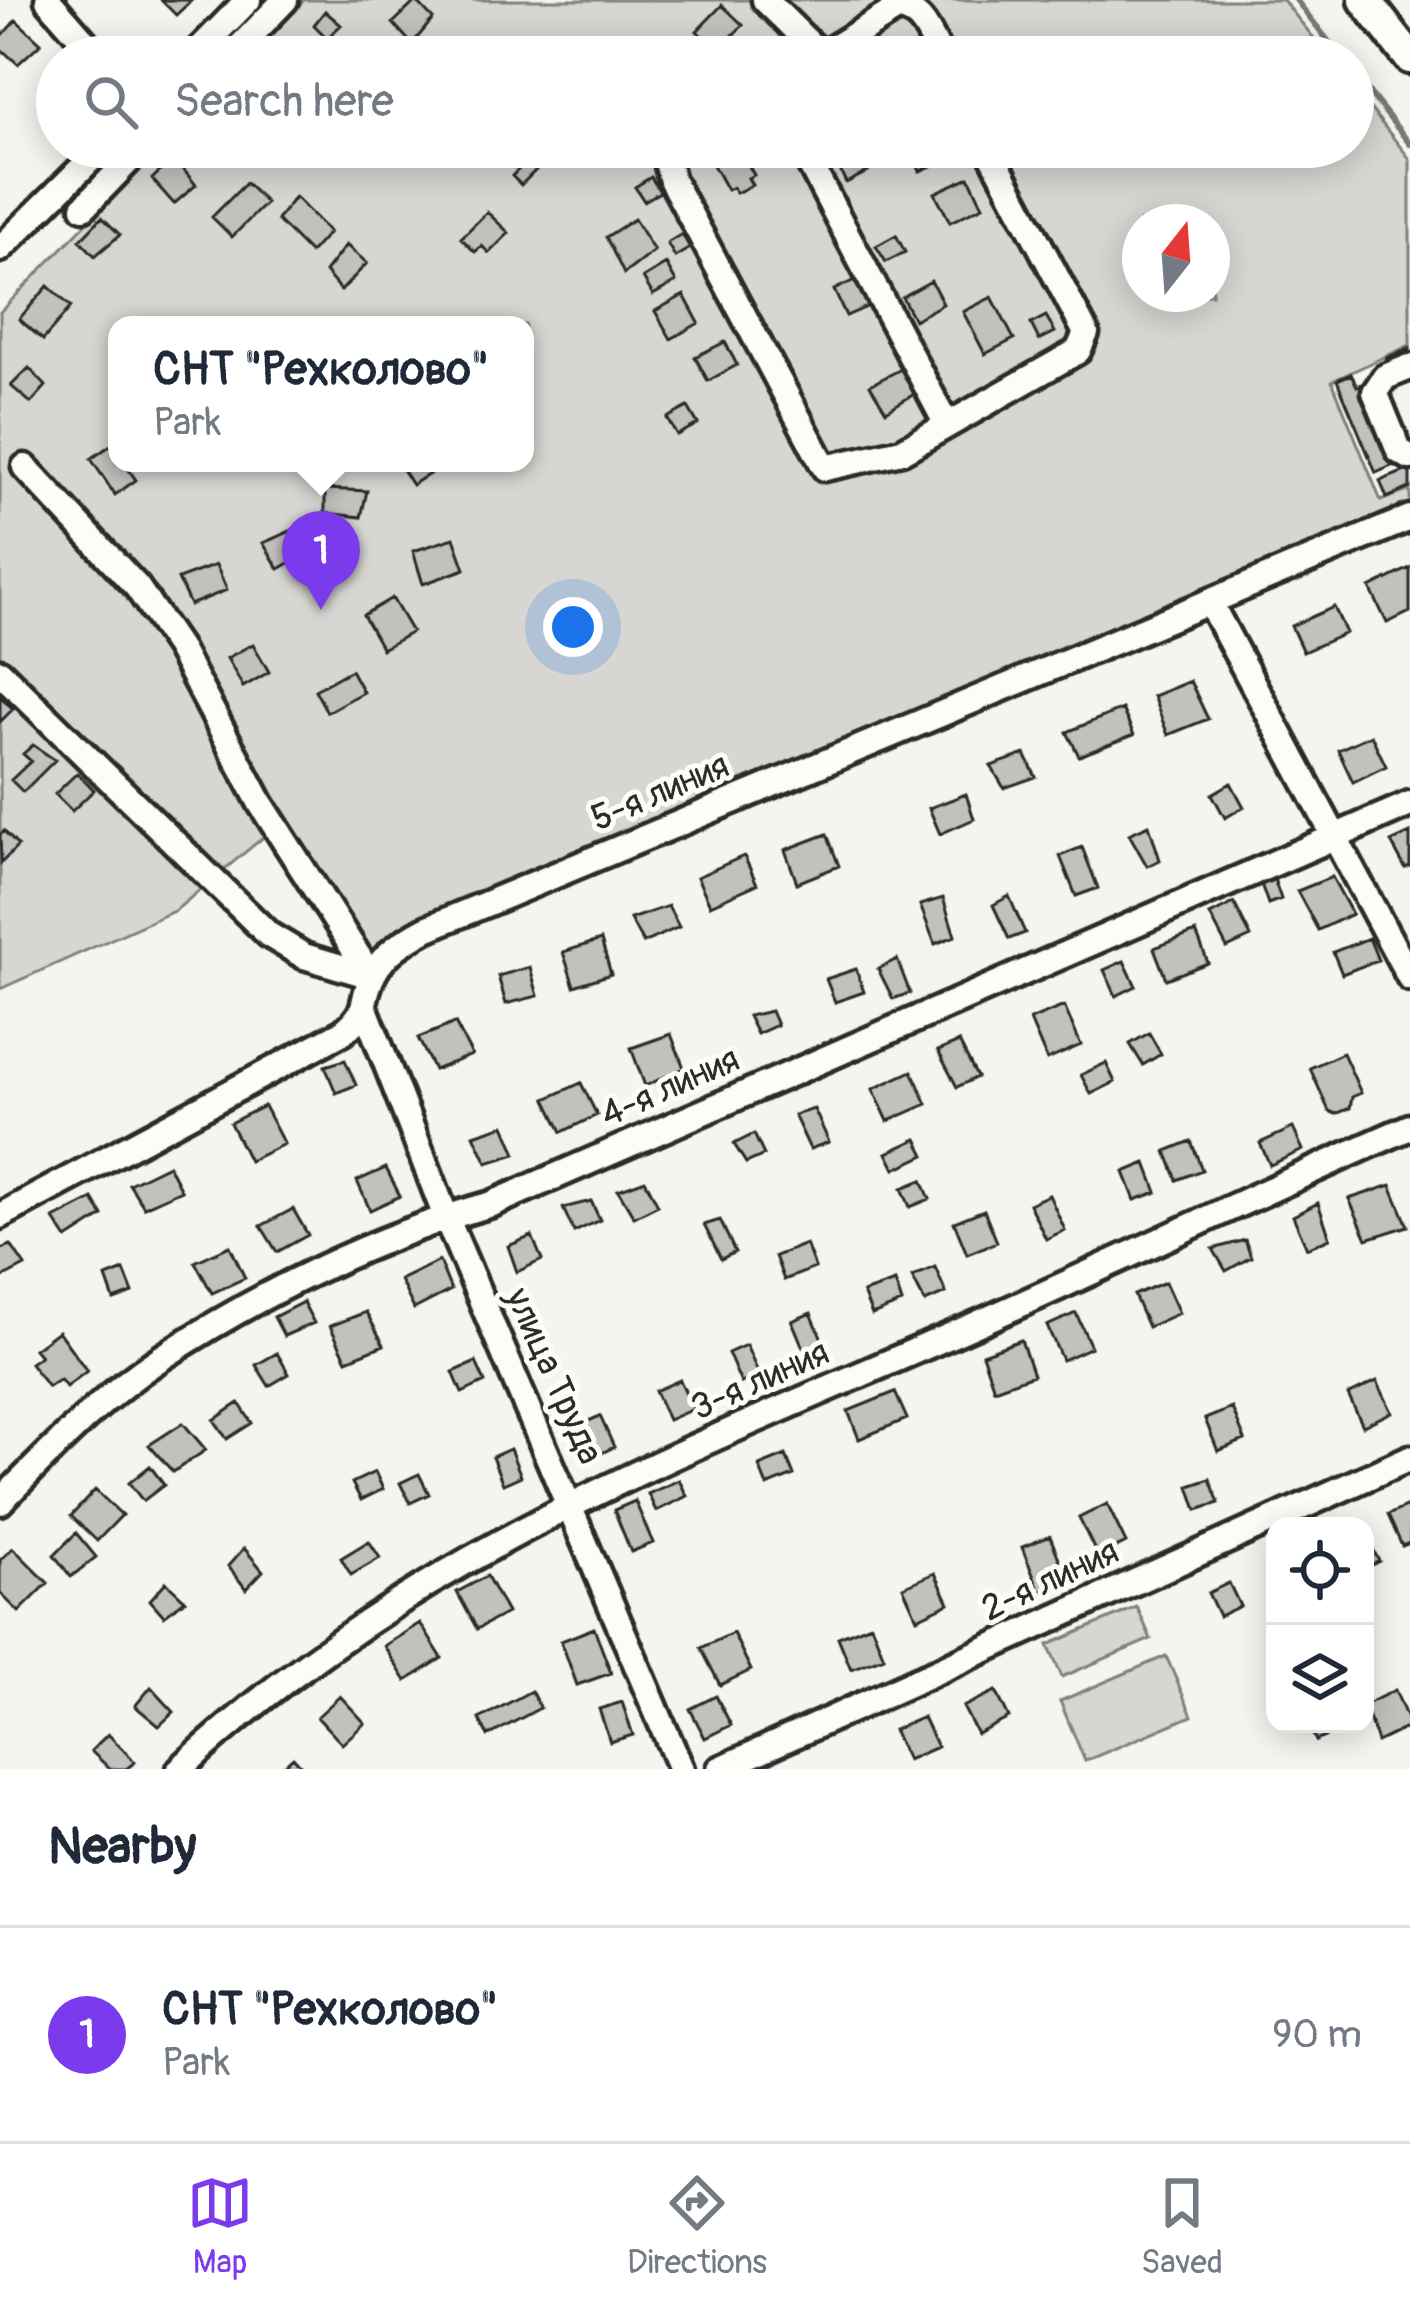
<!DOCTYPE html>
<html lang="en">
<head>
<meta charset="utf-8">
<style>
	body { margin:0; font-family:Pangolin,sans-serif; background:#f2f2f3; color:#1f2937 }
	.controls { position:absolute; right:36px; bottom:36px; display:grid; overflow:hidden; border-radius:24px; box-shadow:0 6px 30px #0003 }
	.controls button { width:108px; height:108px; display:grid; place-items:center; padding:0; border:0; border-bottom:3px solid #e0e1e3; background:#fff; color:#1f2937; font:60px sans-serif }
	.compass { position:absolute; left:1122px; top:204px; width:108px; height:108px; border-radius:50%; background:#fff; box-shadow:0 6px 30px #0003; rotate:17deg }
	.you { position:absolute; left:573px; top:627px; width:42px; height:42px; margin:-30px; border:9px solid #fff; border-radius:50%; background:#1a73e8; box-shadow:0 0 0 18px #1a73e833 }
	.badge { display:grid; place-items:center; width:78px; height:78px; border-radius:50%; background:#7c3aed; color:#fff; font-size:39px; font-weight:700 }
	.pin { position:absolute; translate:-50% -99px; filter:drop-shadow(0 3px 6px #0008) }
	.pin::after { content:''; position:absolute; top:63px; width:42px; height:36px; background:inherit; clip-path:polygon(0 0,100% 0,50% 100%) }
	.popup { position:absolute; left:108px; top:316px; width:426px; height:156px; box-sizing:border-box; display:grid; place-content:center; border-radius:24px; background:#fff; filter:drop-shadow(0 3px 9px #0005); font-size:39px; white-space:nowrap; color:#747a83 }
	.popup b { font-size:45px; color:#1f2937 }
	.popup::after { content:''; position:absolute; left:50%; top:100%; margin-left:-24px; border:24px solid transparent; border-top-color:#fff }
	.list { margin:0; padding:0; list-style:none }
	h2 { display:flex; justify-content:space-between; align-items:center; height:156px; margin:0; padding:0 48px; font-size:51px }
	h2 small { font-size:39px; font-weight:400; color:#747a83 }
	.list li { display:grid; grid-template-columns:78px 1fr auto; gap:36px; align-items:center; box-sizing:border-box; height:216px; padding:0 48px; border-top:3px solid #e0e1e3 }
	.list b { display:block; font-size:45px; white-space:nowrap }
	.list p { margin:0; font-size:39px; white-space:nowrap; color:#747a83 }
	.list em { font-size:39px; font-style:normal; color:#747a83 }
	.icon { flex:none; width:66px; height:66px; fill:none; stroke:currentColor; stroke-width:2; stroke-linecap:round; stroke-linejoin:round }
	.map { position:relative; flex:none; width:1410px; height:1769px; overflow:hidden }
	.search { position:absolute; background:#fff; box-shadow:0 6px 30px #0003; left:36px; right:36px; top:36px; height:132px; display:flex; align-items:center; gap:30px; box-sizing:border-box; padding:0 42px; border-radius:66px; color:#747a83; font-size:45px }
	.sheet { height:372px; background:#fff }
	nav { display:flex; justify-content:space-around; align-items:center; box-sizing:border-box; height:168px; border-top:3px solid #e0e1e3; background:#fff; font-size:33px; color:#747a83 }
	nav a { display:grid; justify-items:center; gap:6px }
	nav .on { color:#7c3aed }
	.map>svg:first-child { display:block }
	.green { fill:#d7d6d2; stroke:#81807e; stroke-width:3; fill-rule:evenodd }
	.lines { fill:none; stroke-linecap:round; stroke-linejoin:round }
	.stream { stroke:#797877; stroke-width:6 }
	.building { fill:#c2c1be; stroke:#2b2b2b; stroke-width:3 }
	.minor-casing { stroke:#2b2b2b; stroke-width:33 }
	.major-casing { stroke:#2b2b2b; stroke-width:39 }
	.minor { stroke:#fdfcf7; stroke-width:24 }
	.major { stroke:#fdfcf7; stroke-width:30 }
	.labels { text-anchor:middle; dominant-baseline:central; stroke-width:10; stroke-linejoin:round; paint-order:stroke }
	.street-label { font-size:36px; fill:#2b2b2b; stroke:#fdfcf7 }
</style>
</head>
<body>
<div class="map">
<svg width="1410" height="1769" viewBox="0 0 1410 1769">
	<rect width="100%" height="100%" fill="#f5f4ef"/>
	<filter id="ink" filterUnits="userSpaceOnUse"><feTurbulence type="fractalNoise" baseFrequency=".00833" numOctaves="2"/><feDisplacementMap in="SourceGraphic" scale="24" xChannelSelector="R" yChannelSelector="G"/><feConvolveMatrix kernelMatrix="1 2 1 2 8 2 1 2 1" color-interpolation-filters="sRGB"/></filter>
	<g filter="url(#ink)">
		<path class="green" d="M304,0H1283L1329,57H249Z
			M1353,87L1410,159V345L1332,381L1381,501L1410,490V511L406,927L355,961L279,824L176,910L0,989V312L161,147H1353ZM1140,222H1212V294H1140ZM117,325H525V463H117Z
			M1137,1607L1151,1639L1062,1677L1048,1645Z
			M1166,1656L1192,1716L1085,1761L1060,1701Z"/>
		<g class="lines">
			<path class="stream" d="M1296,0L1341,57
				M1353,72L1410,144"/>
		</g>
		<path class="building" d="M161,0H192L176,15Z
			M416,1L433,19L412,44L393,23Z
			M722,5L743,25L717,51L697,31Z
			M325,11L341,25L327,38L314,25Z
			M16,20L41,43L18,64L0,48V38Z
			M731,147L734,153L740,150L754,175L748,178L752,185L736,193L733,187L727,190L713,165L719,161L716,155Z
			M909,147H952L956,155L920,171Z
			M174,158L196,185L174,204L152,179Z
			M863,159L869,171L846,183L840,170Z
			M527,161L536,170L521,185L512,176Z
			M651,177L660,192L644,201L635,187Z
			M969,177L983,206L950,222L935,193Z
			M246,183L266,203L232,237L212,217Z
			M295,197L329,232L310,253L277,220Z
			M487,212L509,233L489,253L482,246L475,252L461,238Z
			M102,217L120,235L95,256L80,240Z
			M634,219L654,251L624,274L606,237Z
			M682,234L690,248L675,257L667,243Z
			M896,235L905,252L886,262L876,246Z
			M346,245L367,263L341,291L325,272Z
			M666,264L676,282L653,295L643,278Z
			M859,278L871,305L846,316L834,290Z
			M931,281L943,304L914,320L902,297Z
			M48,286L71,307L43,340L19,319Z
			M684,295L699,323L671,339L655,311Z
			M992,297L1014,339L985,354L963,312Z
			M1046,316L1055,332L1039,340L1031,324Z
			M725,342L737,365L708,381L695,357Z
			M1410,348V356L1389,364L1386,358Z
			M905,367L916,393L886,411L870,385Z
			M29,368L46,386L31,403L11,386Z
			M1351,374L1357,386L1362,384L1396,464L1376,473L1337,380Z
			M688,407L698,424L677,435L667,418Z
			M111,445L117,463H124L136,480L115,495L91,459Z
			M398,463H440L442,466L412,485Z
			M1410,469V488L1387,498L1380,481Z
			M325,489L367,491L361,517L325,513Z
			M293,530L307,553L279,569L263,543Z
			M454,538L465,569L423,584L413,551Z
			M216,565L227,590L190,605L178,579Z
			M1410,568V612L1387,623L1370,588Z
			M392,598L412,632L382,649L363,615Z
			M1334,607L1346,633L1303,652L1291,626Z
			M253,644L269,672L243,687L227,658Z
			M351,670L363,692L327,712L315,690Z
			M1190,681L1208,719L1168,735L1153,696Z
			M0,696L13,709L0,722Z
			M1122,709L1134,735L1079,756L1067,732Z
			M1371,735L1386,766L1353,782L1338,750Z
			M33,745L55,760L23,792L11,780L31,761L23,754Z
			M1025,754L1036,777L1004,788L991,766Z
			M77,773L94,790L72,811L55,794Z
			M1231,783L1244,807L1225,818L1212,794Z
			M966,794L974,819L940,834L929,808Z
			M1149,825L1160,860L1147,866L1129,834Z
			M4,831L18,846L1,863L0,835Z
			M1410,833V866L1405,868L1391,842Z
			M827,834L839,866L797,883L785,850Z
			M1082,847L1098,888L1076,896L1060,856Z
			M744,856L757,884L710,905L697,877Z
			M1332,877L1352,914L1318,930L1297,891Z
			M1274,879L1281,899L1268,904L1261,884Z
			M1009,896L1025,933L1009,939L993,905Z
			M943,898L955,936L935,944L920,905Z
			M1234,903L1251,937L1227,948L1210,915Z
			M668,906L679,927L643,943L630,919Z
			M1196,932L1208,963L1166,979L1154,948Z
			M1369,938L1378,960L1342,974L1333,952Z
			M601,940L611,974L574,986L563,952Z
			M897,959L910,993L893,999L878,969Z
			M1124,961L1136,986L1116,996L1104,970Z
			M530,967L538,996L506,1004L498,976Z
			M856,969L864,992L835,1002L826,979Z
			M1064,1006L1081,1045L1047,1060L1030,1020Z
			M771,1011L777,1025L757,1034L748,1016Z
			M455,1023L472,1055L434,1070L418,1038Z
			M1149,1033L1161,1054L1143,1065L1130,1044Z
			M671,1034L684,1068L645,1086L631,1048Z
			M959,1042L977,1077L957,1087L938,1051Z
			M1343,1053L1361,1093L1352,1097L1350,1108L1336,1114L1329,1111L1310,1068Z
			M345,1060L356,1085L336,1093L325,1066Z
			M1106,1063L1115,1082L1091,1094L1081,1075Z
			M912,1071L927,1104L888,1121L873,1089Z
			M581,1083L597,1115L562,1132L546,1099Z
			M264,1106L284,1144L249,1161L230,1123Z
			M814,1109L829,1142L810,1149L794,1115Z
			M504,1125L516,1154L487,1163L474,1135Z
			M1293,1128L1303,1150L1270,1165L1260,1143Z
			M754,1134L764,1155L746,1163L734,1144Z
			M917,1139L925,1155L895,1169L887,1153Z
			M1191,1141L1202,1170L1177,1180L1166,1151Z
			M1146,1163L1157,1192L1135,1200L1124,1172Z
			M168,1165L181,1190L144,1207L129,1184Z
			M386,1168L400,1196L370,1210L357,1181Z
			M645,1180L658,1205L634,1217L618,1190Z
			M922,1180L930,1199L910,1207L902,1188Z
			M1391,1185L1408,1226L1367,1239L1349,1199Z
			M1049,1195L1065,1230L1046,1239L1029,1204Z
			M93,1199L103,1216L67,1239L54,1219Z
			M591,1201L600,1220L574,1232L563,1208Z
			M1318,1203L1330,1238L1307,1248L1293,1216Z
			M293,1209L308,1235L277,1252L261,1226Z
			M984,1210L997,1242L967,1254L954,1222Z
			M720,1220L735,1252L721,1259L704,1225Z
			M532,1236L542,1260L517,1272L508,1246Z
			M1245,1240L1251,1257L1226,1271L1213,1249Z
			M806,1244L815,1268L784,1280L775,1256Z
			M11,1245L25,1266L0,1279V1250Z
			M230,1246L245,1278L212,1293L195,1262Z
			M439,1261L451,1290L414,1309L400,1280Z
			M935,1267L946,1293L925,1302L912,1277Z
			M124,1270L133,1293L114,1300L106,1277Z
			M895,1282L902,1303L872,1315L863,1293Z
			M1165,1282L1179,1313L1148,1327L1134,1295Z
			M303,1302L314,1323L284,1336L274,1317Z
			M366,1312L384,1345L347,1360L330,1326Z
			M811,1313L824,1344L805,1352L792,1321Z
			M1076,1313L1091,1347L1062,1360L1047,1326Z
			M58,1331L87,1371L66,1387L60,1379L48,1387L30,1363L40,1356L34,1349Z
			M1021,1340L1033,1375L994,1389L982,1354Z
			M746,1345L759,1375L741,1383L728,1353Z
			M277,1353L289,1374L269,1386L256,1365Z
			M476,1362L485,1382L462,1393L453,1372Z
			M680,1380L693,1409L668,1420L655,1391Z
			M1377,1381L1392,1412L1363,1426L1348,1395Z
			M895,1392L907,1419L859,1439L848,1411Z
			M239,1403L252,1423L227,1439L214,1420Z
			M1232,1408L1245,1440L1218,1451L1205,1419Z
			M600,1416L614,1447L593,1457L579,1425Z
			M183,1423L206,1450L173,1472L149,1445Z
			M510,1449L521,1476L503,1484L492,1457Z
			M786,1455L794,1475L767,1486L759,1466Z
			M150,1466L164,1485L143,1501L129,1483Z
			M375,1472L383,1489L361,1500L352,1483Z
			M419,1474L429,1494L410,1503L400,1483Z
			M1210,1479L1219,1503L1197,1510L1189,1486Z
			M679,1480L687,1496L656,1511L648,1494Z
			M95,1490L122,1515L97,1541L71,1516Z
			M635,1501L653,1543L631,1552L614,1510Z
			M1107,1504L1126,1543L1098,1557L1079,1518Z
			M1410,1505V1543L1402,1546L1388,1515Z
			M76,1533L96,1557L71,1577L54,1555Z
			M1365,1534L1379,1561L1365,1568Z
			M1050,1536L1068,1581L1040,1592L1022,1547Z
			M369,1541L380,1558L351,1575L341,1558Z
			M13,1548L48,1583L19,1612L0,1593V1560Z
			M244,1548L263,1571L246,1589L228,1566Z
			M935,1573L949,1603L917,1618L903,1587Z
			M487,1576L507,1613L477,1629L457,1592Z
			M166,1582L185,1600L164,1616L150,1600Z
			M1229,1583L1240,1606L1219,1616L1208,1593Z
			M420,1623L442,1658L406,1681L384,1646Z
			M871,1624L884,1657L851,1669L838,1637Z
			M594,1628L611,1673L577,1685L561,1641Z
			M733,1633L751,1670L720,1685L701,1648Z
			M151,1687L174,1712L159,1726L135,1706Z
			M1395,1690L1410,1726L1377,1742L1365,1705Z
			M531,1691L540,1708L488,1736L479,1719Z
			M996,1691L1009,1718L977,1734L963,1707Z
			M340,1696L365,1723L342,1744L317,1717Z
			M716,1696L731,1725L705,1738L690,1709Z
			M622,1702L633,1735L610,1742L599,1709Z
			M923,1717L937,1747L907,1760L893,1730Z
			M1308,1724H1336L1339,1730L1316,1741Z
			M108,1734L135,1762L126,1769H110L91,1751Z
			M293,1757L304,1769H280Z"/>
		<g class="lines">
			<defs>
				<path id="minor" d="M48,0L98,57
					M765,0L821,55
					M192,57L248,0
					M230,57L285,0
					M819,57L897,9C923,10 930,36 941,57
					M671,147L666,158L672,181L825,468L902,451L1078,351L1086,333L988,147
					M801,147L946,423
					M84,207L142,147
					M0,249L103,147
					M1410,367L1385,377L1375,392L1399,451L1410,457
					M25,467L137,587L178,647L261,804L371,976
					M1210,603L1410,978
					M0,672L269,935L304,956L371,976
					M366,1011L446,1217L681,1769
					M0,1216L343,1032C372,1009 359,1001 374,973C385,952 406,940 426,929L1410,518
					M0,1502C49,1453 100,1398 158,1360C258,1294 376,1236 492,1204L1410,804
					M180,1769C408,1557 665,1460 945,1338C1101,1270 1254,1195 1410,1127
					M720,1769L1410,1458"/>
				<path id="major" d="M1365,0L1410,58"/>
			</defs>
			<use href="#minor" class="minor-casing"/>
			<use href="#major" class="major-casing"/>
			<use href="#minor" class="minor"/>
			<use href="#major" class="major"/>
		</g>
	</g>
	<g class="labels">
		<g class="street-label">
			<text transform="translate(660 792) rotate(-23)">5-я линия</text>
			<text transform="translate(670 1087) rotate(-24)">4-я линия</text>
			<text transform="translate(554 1376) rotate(66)">улица Труда</text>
			<text transform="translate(760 1380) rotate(-24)">3-я линия</text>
			<text transform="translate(1050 1580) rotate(-25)">2-я линия</text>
		</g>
	</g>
</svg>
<div class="controls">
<button><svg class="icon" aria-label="locate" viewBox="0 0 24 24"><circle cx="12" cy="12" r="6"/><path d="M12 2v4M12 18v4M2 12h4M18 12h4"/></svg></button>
<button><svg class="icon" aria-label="layers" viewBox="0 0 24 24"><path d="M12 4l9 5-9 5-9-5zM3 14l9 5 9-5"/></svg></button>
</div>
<svg class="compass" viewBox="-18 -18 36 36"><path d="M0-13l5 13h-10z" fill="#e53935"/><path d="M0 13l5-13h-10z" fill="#747a83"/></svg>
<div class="you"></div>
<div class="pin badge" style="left:321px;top:610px">1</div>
<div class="popup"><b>СНТ &quot;Рехколово&quot;</b>Park</div>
<div class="search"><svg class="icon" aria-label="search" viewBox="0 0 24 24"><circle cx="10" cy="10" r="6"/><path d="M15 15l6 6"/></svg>Search here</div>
</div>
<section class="sheet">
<h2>Nearby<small></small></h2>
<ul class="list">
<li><span class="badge">1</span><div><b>СНТ &quot;Рехколово&quot;</b><p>Park</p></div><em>90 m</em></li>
</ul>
</section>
<nav>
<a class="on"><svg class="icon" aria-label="map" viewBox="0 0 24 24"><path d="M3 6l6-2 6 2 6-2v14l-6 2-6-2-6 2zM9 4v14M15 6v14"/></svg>Map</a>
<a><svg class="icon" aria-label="directions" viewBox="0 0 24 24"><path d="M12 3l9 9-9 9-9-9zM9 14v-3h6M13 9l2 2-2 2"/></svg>Directions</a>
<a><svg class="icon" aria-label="saved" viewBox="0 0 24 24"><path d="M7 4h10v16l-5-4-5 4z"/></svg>Saved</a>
</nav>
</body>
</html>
